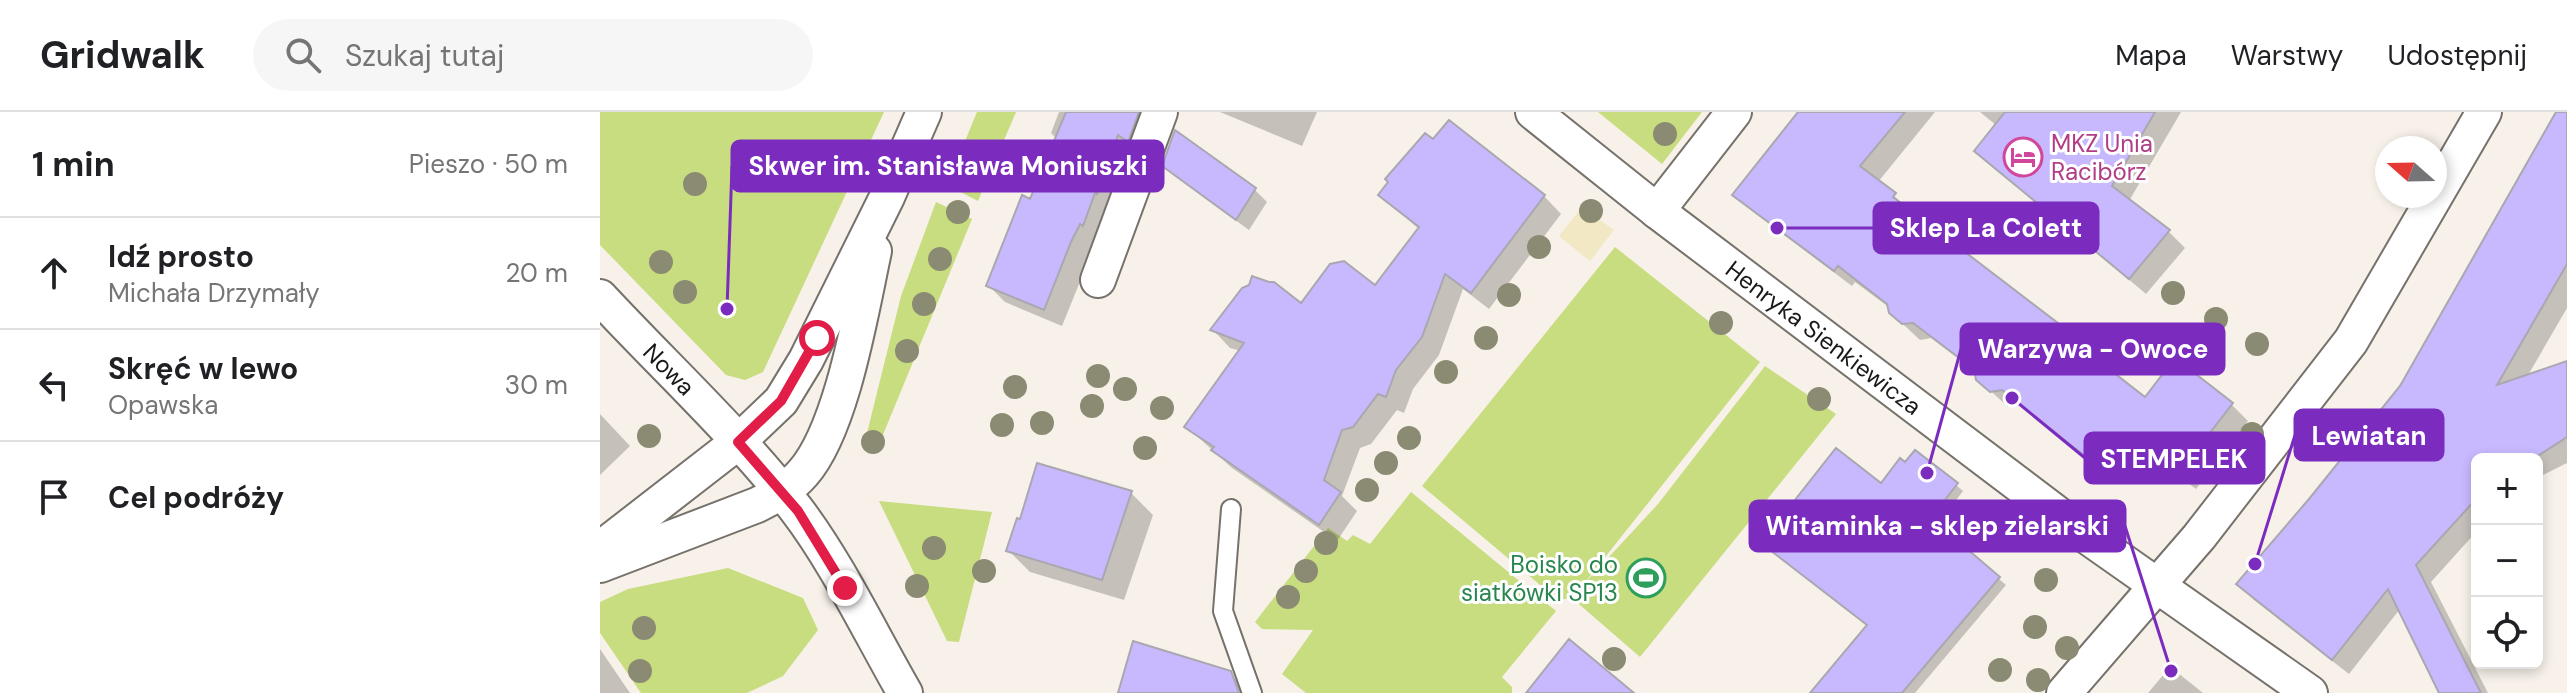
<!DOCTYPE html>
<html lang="pl">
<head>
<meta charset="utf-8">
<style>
	body { margin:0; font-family:"DM Sans",sans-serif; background:#f6f6f6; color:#202124 }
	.controls { position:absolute; right:24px; bottom:24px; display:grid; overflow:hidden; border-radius:12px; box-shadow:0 4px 12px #0003 }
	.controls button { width:72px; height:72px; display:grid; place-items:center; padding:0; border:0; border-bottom:2px solid #e0e0e0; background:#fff; color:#202124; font:40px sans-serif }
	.compass { position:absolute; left:1775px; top:24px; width:72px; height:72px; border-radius:50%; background:#fff; box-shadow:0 4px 12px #0003; rotate:290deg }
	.stop { position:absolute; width:24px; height:24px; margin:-18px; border:6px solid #e11d48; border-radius:50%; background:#fff }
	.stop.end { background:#e11d48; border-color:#fff; box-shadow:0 2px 8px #0008 }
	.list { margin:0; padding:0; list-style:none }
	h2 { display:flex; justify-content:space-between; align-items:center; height:104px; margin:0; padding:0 32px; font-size:34px }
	h2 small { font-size:26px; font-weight:400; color:#757577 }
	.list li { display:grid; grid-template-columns:52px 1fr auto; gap:24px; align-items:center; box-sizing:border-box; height:112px; padding:0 32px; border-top:2px solid #e0e0e0 }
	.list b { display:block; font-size:30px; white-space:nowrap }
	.list p { margin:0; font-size:26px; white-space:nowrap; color:#757577 }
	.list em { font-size:26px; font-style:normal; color:#757577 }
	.icon { flex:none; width:44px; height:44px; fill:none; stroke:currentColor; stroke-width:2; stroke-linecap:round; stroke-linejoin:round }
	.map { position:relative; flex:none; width:1967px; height:581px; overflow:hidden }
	header { display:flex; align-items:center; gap:48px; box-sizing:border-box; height:112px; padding:0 40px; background:#fff; border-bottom:2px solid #e0e0e0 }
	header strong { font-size:38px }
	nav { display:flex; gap:44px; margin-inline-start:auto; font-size:28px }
	.search { width:560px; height:72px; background:#f6f6f6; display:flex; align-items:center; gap:20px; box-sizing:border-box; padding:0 28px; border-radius:44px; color:#757577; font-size:30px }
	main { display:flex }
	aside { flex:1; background:#fff }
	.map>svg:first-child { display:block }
	.green { fill:#c8dc80 }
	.sand { fill:#f2e8c3 }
	.shadow { fill:#0003 }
	.building { fill:#c8b9fe; stroke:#a9a7b0; stroke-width:2 }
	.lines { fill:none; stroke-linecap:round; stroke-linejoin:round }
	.lane-casing { stroke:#76716a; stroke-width:22 }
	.street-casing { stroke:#76716a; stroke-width:38 }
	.lane { stroke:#fff; stroke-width:18 }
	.street { stroke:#fff; stroke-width:34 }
	.tree { fill:#8a8b72 }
	.route { stroke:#e11d48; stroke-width:10 }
	.labels { text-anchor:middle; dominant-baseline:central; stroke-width:6; stroke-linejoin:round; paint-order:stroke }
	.hotel-label { font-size:24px; fill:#b23c85; stroke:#fff; text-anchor:start }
	.street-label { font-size:24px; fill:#1a1816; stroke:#fff }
	.leisure-label { font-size:24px; fill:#27864d; stroke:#fff; text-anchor:end }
	.leader { fill:none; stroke:#7b2cbf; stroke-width:3 }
	.callout-dot { fill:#7b2cbf; stroke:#fff; stroke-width:3 }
	.callout { fill:#7b2cbf; stroke:#7b2cbf; stroke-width:3 }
	.callout-label { font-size:26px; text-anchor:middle; font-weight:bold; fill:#fff }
</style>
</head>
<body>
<header>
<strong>Gridwalk</strong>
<div class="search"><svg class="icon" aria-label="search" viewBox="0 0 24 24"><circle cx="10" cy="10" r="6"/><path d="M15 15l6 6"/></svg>Szukaj tutaj</div>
<nav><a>Mapa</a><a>Warstwy</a><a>Udostępnij</a></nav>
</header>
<main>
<aside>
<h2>1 min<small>Pieszo · 50 m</small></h2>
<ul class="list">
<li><svg class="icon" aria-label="ahead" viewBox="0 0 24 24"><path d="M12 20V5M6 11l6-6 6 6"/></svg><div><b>Idź prosto</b><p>Michała Drzymały</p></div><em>20 m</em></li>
<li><svg class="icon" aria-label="left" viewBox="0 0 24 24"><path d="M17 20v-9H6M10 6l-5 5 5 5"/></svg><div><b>Skręć w lewo</b><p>Opawska</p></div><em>30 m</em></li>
<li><svg class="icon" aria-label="arrive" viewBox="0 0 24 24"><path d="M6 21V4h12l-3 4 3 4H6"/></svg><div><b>Cel podróży</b></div></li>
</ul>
</aside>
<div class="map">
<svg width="1967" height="581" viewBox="0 0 1967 581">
	<rect width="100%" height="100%" fill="#f7f1e9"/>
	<path class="green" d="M0,0H284L163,260L145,268L126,263L0,133Z
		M377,0H416L378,89L347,73Z
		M998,0H1102L1062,52Z
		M336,90L372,107L275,342L264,333L301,184Z
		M1015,135L1160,250L983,473L1058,392L1165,254L1236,302L1040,545L972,486L958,488L822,374Z
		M811,380L956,499L902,565L912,575V581H706L682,562L713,518L662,517L655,510L728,416L747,429L753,423L770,432Z
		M279,389L392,400L359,530L347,529Z
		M128,456L203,486L218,518L183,564L147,581H41L0,521V490L28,477Z"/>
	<path class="sand" d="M982,95L1014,118L990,149L959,124Z"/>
	<path class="shadow" d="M459,0H543L497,128L462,214L405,190L388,173L431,89L457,27L451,21Z
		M620,0H717L702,34Z
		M1200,0H1335L1278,70L1311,99L1474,225L1490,242L1489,244L1545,288L1631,292L1648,309L1596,377L1572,359L1568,365L1539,342L1518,369L1500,357L1420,293L1408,295L1378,267L1377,261L1331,226L1320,228L1290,200V196L1255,170L1252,174L1152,99L1135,83Z
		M1380,0H1581L1529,89L1568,119L1585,136L1546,182L1377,39L1397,14Z
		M1959,0H1967V196L1927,265L1967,251V351L1937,366V347H1877V419L1831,470L1888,581H1840L1800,497L1749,562L1654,488L1639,472L1802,276Z
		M576,21L655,78L667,90L649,118L576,65L564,53Z
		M780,83L944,84L961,102L889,197L863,177L839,243L813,277L804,301L797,298L771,332L760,336L742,384L757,399L737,429L632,356L587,315L641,239L630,236L613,218L775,176L820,118Z
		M0,302L30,334L0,363Z
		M1356,373L1363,379L1337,414L1406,473L1315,581H1213L1269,514L1282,374Z
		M531,381L553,403L524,488L430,460L408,438Z
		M0,537L30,581H0Z
		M628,560L649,581H520Z
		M1578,561L1603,581H1548L1564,562Z"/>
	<path class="building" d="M466,0H539L528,30L518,23L497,82L495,81L483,114L480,112L471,130L444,198L386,174L422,83L430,87Z
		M1198,0H1305L1260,54L1296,81L1293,85L1475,224L1472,228L1545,285L1575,246L1633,291L1578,362L1555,344L1551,350L1521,327L1501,353L1481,341L1402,278L1390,280L1376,268L1374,257L1313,211L1302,212L1289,201L1287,192L1238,154L1234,159L1132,83Z
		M1405,0H1555L1512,74L1570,118L1529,167L1374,39Z
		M1956,0H1967V152L1897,273L1967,249V325L1933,347H1877V386L1816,453L1881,581H1839L1788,477L1732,548L1636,472L1709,387L1800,274Z
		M849,8L945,83L871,181L845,162L822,225L796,258L786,285L778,282L753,315L742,318L724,368L741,380L719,413L611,338L614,335L584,315L644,231L610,218L642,176L649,173L652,164L669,170H674L701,191L730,152L744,149L775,173L819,115L778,83L788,70L785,67L825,21L833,27Z
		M575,18L656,76L636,108L562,54Z
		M1236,336L1281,371L1300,346L1305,350L1315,338L1358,371L1331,406L1400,465L1302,581H1210L1267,513L1161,431Z
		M437,351L532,379L502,468L406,439L417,406L420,407Z
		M969,527L1034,581H926Z
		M533,529L631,559L639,581H518Z"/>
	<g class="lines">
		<defs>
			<path id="lane" d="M631,397L623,499L652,581"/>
			<g id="street">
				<path id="s1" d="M933,0L1057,99L1488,425L1710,581"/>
				<path d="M1057,99L1134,0"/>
				<path d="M498,168L560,0"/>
				<path id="s2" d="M0,185C65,255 137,321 196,397C236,449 271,522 305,581"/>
				<path d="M0,437L138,330L181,289L206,248L287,85L324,0"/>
				<path d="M0,453L157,393C175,384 190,376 203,361C242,317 261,199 274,139"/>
				<path d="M1464,581L1599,425L1751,229L1884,0"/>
			</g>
		</defs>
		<use href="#lane" class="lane-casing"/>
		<use href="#street" class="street-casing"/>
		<use href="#lane" class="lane"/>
		<use href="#street" class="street"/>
	</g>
	<g class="tree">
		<circle cx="1065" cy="22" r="12"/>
		<circle cx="95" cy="72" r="12"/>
		<circle cx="991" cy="99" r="12"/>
		<circle cx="358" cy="100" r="12"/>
		<circle cx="939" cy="135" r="12"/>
		<circle cx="340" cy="147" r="12"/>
		<circle cx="61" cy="150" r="12"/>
		<circle cx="85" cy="180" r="12"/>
		<circle cx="1573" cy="181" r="12"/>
		<circle cx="909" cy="183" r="12"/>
		<circle cx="324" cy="192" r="12"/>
		<circle cx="1616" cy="207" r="12"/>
		<circle cx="1121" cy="211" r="12"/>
		<circle cx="886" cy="226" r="12"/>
		<circle cx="1657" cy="232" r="12"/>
		<circle cx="307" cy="239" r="12"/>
		<circle cx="846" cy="260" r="12"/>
		<circle cx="498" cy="264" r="12"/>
		<circle cx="415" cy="275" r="12"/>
		<circle cx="525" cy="277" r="12"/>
		<circle cx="1219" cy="287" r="12"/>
		<circle cx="492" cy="294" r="12"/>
		<circle cx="562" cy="296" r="12"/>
		<circle cx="442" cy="311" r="12"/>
		<circle cx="402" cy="313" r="12"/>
		<circle cx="1652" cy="322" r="12"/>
		<circle cx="49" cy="324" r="12"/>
		<circle cx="809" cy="326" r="12"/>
		<circle cx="273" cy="330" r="12"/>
		<circle cx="545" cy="336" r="12"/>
		<circle cx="786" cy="351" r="12"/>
		<circle cx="767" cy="378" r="12"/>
		<circle cx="726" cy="431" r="12"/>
		<circle cx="334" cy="436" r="12"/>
		<circle cx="384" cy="459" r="12"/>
		<circle cx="706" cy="459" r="12"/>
		<circle cx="1446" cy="468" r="12"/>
		<circle cx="317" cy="474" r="12"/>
		<circle cx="688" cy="485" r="12"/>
		<circle cx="1435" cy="515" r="12"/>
		<circle cx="44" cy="516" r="12"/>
		<circle cx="1467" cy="536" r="12"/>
		<circle cx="1014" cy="547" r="12"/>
		<circle cx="1400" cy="558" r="12"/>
		<circle cx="40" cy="559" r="12"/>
		<circle cx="1438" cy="568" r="12"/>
	</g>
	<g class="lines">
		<path class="route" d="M217,226L181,289L138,330L198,399L245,476"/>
	</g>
	<defs>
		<symbol id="hotel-ring" viewBox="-11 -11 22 22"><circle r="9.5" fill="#fff" stroke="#d1479c" stroke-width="1.5"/><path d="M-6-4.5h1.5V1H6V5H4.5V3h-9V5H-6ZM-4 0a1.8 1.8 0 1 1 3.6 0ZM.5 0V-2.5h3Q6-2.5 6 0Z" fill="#d1479c"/></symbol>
		<symbol id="stadium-ring" viewBox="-11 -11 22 22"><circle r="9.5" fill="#fff" stroke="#2e9e5b" stroke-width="1.5"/><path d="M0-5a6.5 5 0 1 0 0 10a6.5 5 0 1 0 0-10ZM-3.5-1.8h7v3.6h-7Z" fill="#2e9e5b"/></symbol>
	</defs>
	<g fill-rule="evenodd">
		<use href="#hotel-ring" x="1401" y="23" width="44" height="44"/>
		<use href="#stadium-ring" x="1024" y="444" width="44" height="44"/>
	</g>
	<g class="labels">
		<g class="hotel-label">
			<text x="1451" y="31">MKZ Unia<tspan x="1451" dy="28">Racibórz</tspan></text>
		</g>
		<g class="street-label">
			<text stroke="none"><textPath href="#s1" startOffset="368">Henryka Sienkiewicza</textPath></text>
			<text stroke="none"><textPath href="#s2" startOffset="100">Nowa</textPath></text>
		</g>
		<g class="leisure-label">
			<text x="1018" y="452">Boisko do<tspan x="1018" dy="28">siatkówki SP13</tspan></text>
		</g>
	</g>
	<path class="leader" d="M127 197L132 54M1177 116L1274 116M1327 361L1361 237M1655 452L1695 323M1412 286L1485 346M1571 559L1525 414"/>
	<g class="callout-dot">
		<circle cx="127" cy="197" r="8"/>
		<circle cx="1177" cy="116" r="8"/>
		<circle cx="1327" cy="361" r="8"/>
		<circle cx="1655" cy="452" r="8"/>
		<circle cx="1412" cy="286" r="8"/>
		<circle cx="1571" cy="559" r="8"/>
	</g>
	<g class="callout">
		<rect x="132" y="29" width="431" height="50" rx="8"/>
		<rect x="1274" y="91" width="224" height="50" rx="8"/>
		<rect x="1361" y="212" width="263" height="50" rx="8"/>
		<rect x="1695" y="298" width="148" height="50" rx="8"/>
		<rect x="1485" y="321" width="179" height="50" rx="8"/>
		<rect x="1150" y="389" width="375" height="50" rx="8"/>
	</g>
	<g class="callout-label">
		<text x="348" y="63">Skwer im. Stanisława Moniuszki</text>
		<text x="1386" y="125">Sklep La Colett</text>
		<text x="1493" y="246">Warzywa - Owoce</text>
		<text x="1769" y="333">Lewiatan</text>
		<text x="1574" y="356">STEMPELEK</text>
		<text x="1337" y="423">Witaminka - sklep zielarski</text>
	</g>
</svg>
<div class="controls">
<button>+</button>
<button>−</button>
<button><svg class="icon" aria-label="locate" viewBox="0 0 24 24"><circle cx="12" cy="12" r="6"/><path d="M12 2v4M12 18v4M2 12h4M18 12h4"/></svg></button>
</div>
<svg class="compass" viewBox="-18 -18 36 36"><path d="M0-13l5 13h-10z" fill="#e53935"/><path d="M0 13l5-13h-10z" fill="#757577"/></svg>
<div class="stop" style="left:217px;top:226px"></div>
<div class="stop end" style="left:245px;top:476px"></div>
</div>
</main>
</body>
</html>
